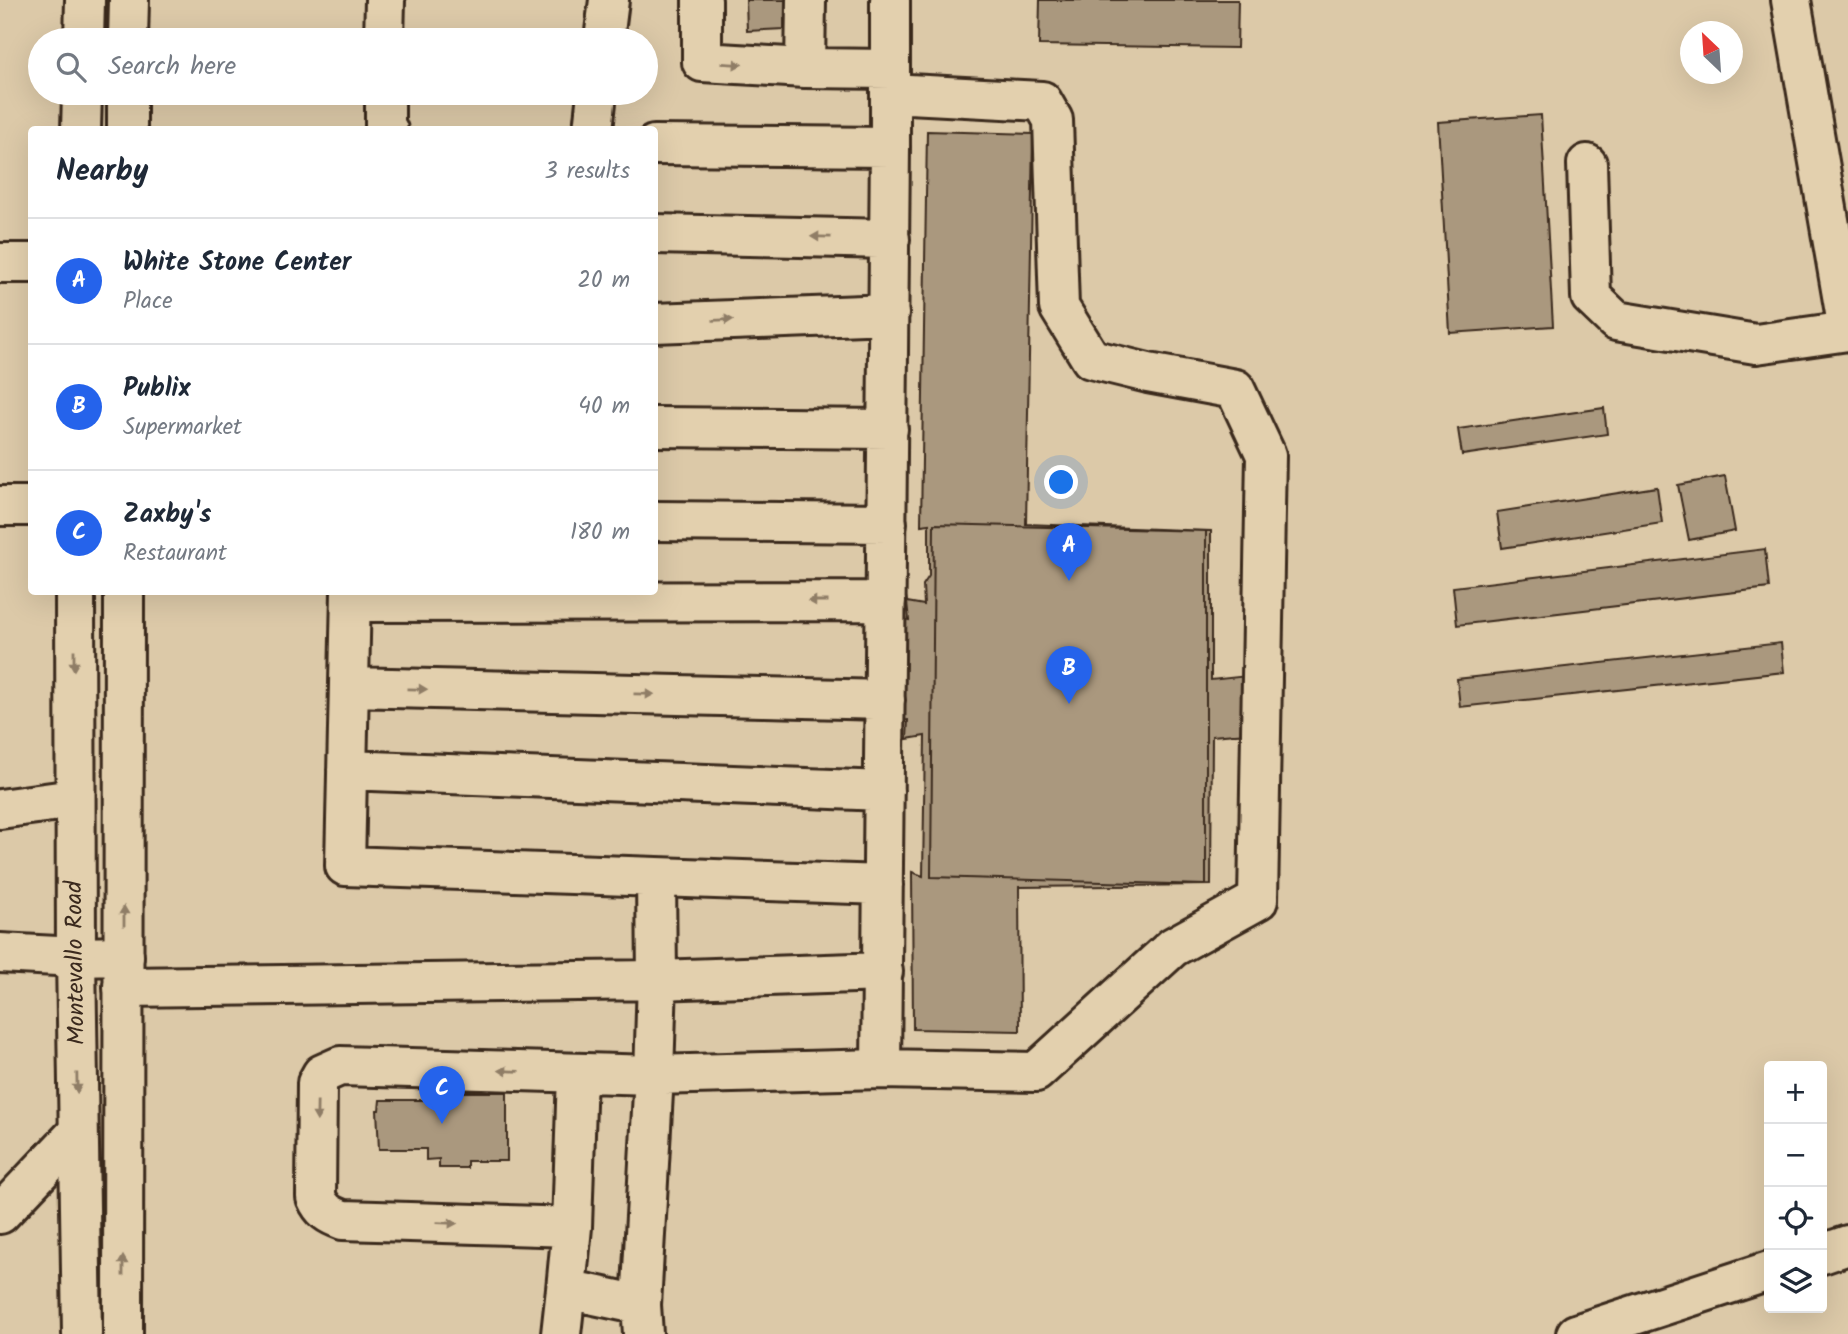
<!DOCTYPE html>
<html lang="en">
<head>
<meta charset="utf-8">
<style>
	body { margin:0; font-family:Kalam,sans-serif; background:#f6f6f7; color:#1f2937 }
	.controls { position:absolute; right:21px; bottom:21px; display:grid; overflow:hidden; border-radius:7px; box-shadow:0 7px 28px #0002 }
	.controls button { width:63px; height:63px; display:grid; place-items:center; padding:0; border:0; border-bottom:2px solid #e0e1e3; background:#fff; color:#1f2937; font:35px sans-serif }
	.compass { position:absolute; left:1680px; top:21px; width:63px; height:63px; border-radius:50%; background:#fff; box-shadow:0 7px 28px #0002; rotate:335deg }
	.you { position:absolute; left:1062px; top:483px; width:24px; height:24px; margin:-18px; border:5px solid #fff; border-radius:50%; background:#1a73e8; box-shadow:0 0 0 10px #1a73e833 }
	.badge { display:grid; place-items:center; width:46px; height:46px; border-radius:50%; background:#2563eb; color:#fff; font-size:23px; font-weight:700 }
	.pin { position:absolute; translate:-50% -58px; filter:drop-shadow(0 2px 4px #0008) }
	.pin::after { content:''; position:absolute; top:37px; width:24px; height:21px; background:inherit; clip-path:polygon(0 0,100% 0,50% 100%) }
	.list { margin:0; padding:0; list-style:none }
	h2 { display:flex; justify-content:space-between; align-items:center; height:91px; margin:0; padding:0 28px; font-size:30px }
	h2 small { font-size:23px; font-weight:400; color:#747a83 }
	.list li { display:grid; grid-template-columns:46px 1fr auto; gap:21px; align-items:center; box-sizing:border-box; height:126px; padding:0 28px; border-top:2px solid #e0e1e3 }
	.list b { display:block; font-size:26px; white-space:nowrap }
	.list p { margin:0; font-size:23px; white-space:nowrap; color:#747a83 }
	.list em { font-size:23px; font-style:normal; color:#747a83 }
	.icon { flex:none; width:38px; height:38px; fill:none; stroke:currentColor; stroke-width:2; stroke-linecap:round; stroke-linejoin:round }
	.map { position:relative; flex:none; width:1848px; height:1334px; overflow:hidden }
	.search { position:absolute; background:#fff; box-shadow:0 7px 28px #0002; left:28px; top:28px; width:630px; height:77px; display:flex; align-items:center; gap:18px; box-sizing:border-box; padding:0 24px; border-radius:38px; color:#747a83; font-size:26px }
	.panel { position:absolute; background:#fff; box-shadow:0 7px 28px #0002; left:28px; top:126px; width:630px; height:469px; border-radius:7px }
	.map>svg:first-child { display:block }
	.building { fill:#aa987e; stroke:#3b2a1e; stroke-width:2 }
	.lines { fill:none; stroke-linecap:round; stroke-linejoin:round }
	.minor-casing { stroke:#3b2a1e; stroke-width:44 }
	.major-casing { stroke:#3b2a1e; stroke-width:44 }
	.minor { stroke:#e3d0ae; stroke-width:38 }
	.major { stroke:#e3d0ae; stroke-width:38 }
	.oneway { fill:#8f7d66 }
	.labels { text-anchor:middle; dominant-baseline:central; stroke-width:5; stroke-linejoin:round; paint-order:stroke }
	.street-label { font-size:24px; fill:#3b2a1e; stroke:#e3d0ae }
</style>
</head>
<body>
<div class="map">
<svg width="1848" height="1334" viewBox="0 0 1848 1334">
	<rect width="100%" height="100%" fill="#dcc9a8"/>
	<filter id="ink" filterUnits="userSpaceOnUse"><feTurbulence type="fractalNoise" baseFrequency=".0143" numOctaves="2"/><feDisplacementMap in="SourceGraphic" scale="14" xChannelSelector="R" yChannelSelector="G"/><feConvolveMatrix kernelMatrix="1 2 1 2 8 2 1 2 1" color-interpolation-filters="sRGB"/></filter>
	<g filter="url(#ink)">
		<path class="building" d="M746,0H793L794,18L784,19V29L747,31Z
			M1040,0H1238L1237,48L1039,45Z
			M1541,115L1553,326L1450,333L1438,122Z
			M927,131L1033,134L1026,524L1211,531V680L1247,676V733L1212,736L1211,885L1019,887L1020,1031L913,1029L912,872L923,876L925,736L907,739L908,720L897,721L898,618L909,620L907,602L924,605L923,585L929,576V524L921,525Z
			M1604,408L1607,434L1462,455L1458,429Z
			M1725,476L1735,531L1689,540L1678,485Z
			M1657,487L1662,523L1502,548L1497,512Z
			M934,524L1206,531V885L931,877Z
			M1765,549L1769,588L1457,625L1453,587Z
			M1781,643L1784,672L1460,707L1457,679Z
			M442,1087H465V1092H507V1161H467V1168H439V1159L426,1160V1149H379L377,1110H379L380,1100H428V1092H442Z"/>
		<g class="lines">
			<defs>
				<path id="minor" d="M702,0V62L805,68L890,69
					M1791,0L1848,330
					M384,40L385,0
					M604,40L609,0
					M805,68L806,0
					M385,93V129L388,130
					M593,130L597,93
					M654,145L890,147
					M1587,164L1591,297L1616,321L1756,344L1848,331
					M654,234L890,239
					M0,263H32
					M654,323L889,314
					M654,427L888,429
					M0,506H32
					M654,521L887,523
					M351,592L345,866L883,885
					M351,602L886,601
					M349,687L885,700
					M347,770L884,791
					M0,809L74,799
					M656,877L657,980L883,972
					M0,953L76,957L124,956
					M123,987L657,980L654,1075L641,1305L643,1334
					M881,1069L890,147V0
					M577,1073L572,1227L566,1289L641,1305
					M0,1214L77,1133
					M572,1227L343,1220C329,1215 322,1211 316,1197L317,1083L322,1074L340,1066L654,1075L881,1069L1036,1072L1173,947L1258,900L1266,455L1235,389L1148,373L1091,359L1059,307L1053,120L1042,101L890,93
					M1822,1254L1848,1245
					M561,1334L566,1289
					M1576,1334L1769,1271"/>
				<path id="major" d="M84,40L85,0
					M128,40L129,0
					M81,130L82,93
					M127,130V93
					M75,592L76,957L82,1334
					M123,1334L124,592"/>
			</defs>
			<use href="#minor" class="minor-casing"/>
			<use href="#major" class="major-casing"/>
			<use href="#minor" class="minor"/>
			<use href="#major" class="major"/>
		</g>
		<defs><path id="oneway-solid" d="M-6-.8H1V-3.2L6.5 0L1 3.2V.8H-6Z" transform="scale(1.75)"/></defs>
		<g class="oneway">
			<use href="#oneway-solid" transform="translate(732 64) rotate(3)"/>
			<use href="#oneway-solid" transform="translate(821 237) rotate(-179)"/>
			<use href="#oneway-solid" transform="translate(723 320) rotate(-2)"/>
			<use href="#oneway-solid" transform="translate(818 601) rotate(180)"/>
			<use href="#oneway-solid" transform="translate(74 660) rotate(90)"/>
			<use href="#oneway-solid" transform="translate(417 689) rotate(1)"/>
			<use href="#oneway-solid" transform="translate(644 694) rotate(1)"/>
			<use href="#oneway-solid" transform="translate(124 916) rotate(-90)"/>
			<use href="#oneway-solid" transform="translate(509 1071) rotate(-178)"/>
			<use href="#oneway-solid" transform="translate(77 1083) rotate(89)"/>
			<use href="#oneway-solid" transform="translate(317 1111) rotate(91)"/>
			<use href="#oneway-solid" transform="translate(447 1223) rotate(2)"/>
			<use href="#oneway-solid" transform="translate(123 1266) rotate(-90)"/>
		</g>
	</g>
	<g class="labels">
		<g class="street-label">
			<text transform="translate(76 963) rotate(-91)">Montevallo Road</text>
		</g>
	</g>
</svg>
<div class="controls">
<button>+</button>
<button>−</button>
<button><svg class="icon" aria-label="locate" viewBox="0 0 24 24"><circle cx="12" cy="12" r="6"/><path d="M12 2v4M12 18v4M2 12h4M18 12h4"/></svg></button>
<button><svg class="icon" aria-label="layers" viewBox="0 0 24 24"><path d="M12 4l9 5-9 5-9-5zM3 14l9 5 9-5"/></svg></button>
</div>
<svg class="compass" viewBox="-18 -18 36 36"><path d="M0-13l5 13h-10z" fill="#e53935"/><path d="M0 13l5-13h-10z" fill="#747a83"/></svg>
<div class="you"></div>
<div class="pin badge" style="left:1069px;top:581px">A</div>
<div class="pin badge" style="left:1069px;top:704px">B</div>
<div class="pin badge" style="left:442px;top:1124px">C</div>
<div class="search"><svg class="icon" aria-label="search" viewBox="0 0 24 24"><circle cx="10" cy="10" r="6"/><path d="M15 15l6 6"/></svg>Search here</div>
<section class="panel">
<h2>Nearby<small>3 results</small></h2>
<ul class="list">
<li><span class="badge">A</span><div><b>White Stone Center</b><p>Place</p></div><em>20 m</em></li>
<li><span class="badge">B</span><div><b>Publix</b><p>Supermarket</p></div><em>40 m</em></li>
<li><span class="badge">C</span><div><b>Zaxby's</b><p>Restaurant</p></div><em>180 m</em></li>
</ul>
</section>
</div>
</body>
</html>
